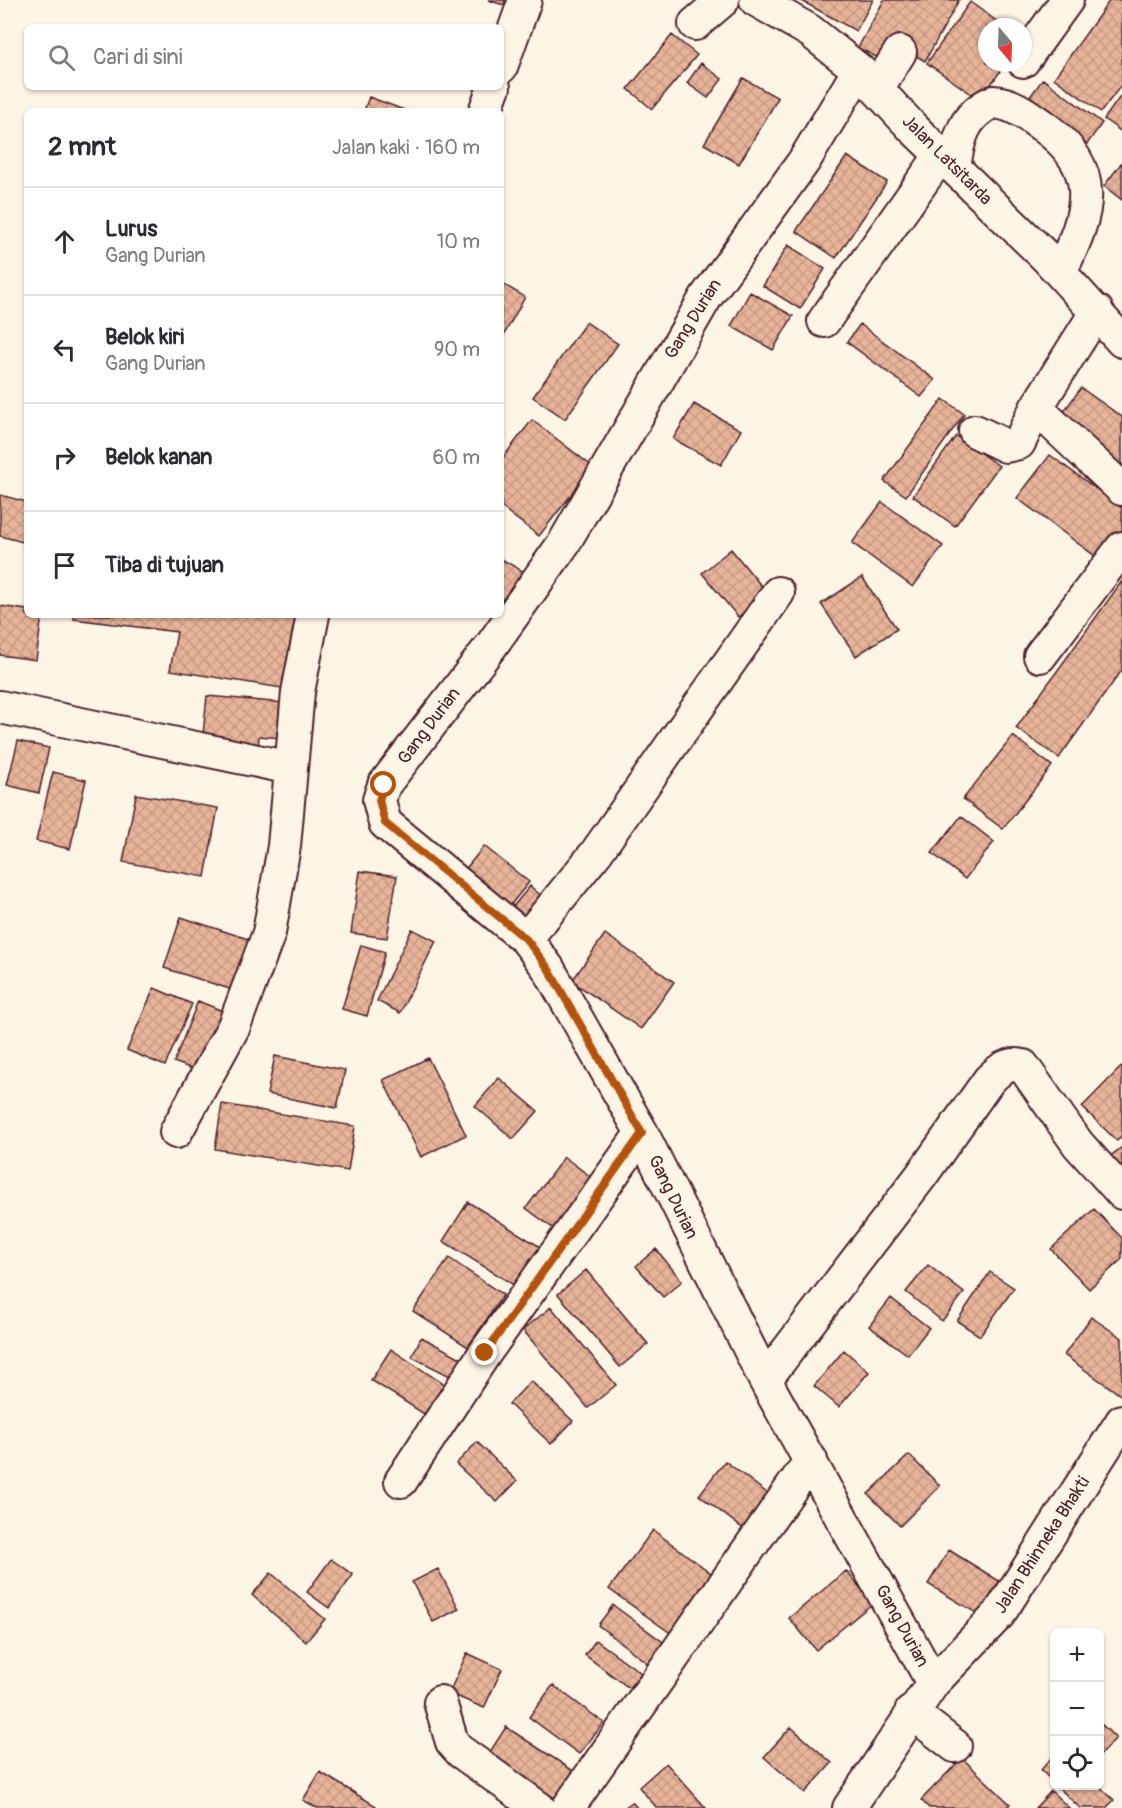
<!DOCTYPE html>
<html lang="id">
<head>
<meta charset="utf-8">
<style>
	body { margin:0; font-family:Pangolin,sans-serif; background:#f7f7f7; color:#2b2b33 }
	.controls { position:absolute; right:18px; bottom:18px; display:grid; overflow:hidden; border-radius:9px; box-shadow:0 2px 4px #0004 }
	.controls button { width:54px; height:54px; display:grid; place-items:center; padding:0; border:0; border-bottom:2px solid #e1e1e2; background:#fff; color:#2b2b33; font:30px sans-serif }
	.compass { position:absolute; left:978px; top:18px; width:54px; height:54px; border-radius:50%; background:#fff; box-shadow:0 2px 4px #0004; rotate:161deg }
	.stop { position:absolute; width:18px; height:18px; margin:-14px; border:4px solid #b45309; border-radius:50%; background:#fff }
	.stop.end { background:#b45309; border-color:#fff; box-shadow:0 2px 6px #0008 }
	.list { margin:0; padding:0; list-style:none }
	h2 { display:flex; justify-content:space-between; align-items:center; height:78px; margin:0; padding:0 24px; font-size:26px }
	h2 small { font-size:20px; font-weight:400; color:#7c7c81 }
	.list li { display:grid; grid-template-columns:39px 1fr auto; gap:18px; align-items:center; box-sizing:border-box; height:108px; padding:0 24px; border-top:2px solid #e1e1e2 }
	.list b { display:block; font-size:22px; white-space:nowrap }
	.list p { margin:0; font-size:20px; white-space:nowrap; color:#7c7c81 }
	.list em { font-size:20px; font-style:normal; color:#7c7c81 }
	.icon { flex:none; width:33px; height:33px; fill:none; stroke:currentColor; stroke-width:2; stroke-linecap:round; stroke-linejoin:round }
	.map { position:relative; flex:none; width:1122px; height:1808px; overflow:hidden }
	.search { position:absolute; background:#fff; box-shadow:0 2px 4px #0004; left:24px; top:24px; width:480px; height:66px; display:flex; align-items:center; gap:15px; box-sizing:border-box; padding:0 21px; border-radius:9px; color:#7c7c81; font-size:22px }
	.panel { position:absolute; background:#fff; box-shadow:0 2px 4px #0004; left:24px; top:108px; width:480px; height:510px; border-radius:9px }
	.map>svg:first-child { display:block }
	.building { fill:url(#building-cross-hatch); stroke:#4a1f2b; stroke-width:1.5 }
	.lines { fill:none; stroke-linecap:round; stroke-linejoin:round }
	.minor-casing { stroke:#4a1f2b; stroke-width:36 }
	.minor { stroke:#fcf5e5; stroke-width:32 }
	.route { stroke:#b45309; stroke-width:8 }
	.labels { text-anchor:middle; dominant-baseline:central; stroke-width:6; stroke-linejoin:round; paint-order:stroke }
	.street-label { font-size:18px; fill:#4a1f2b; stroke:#fcf5e5 }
</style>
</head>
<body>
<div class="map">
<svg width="1122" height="1808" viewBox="0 0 1122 1808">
	<defs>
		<pattern id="building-cross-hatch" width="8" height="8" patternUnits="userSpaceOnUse" patternTransform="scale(1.5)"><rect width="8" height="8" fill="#e7b499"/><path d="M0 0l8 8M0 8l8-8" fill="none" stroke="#c89a84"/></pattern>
	</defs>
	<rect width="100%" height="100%" fill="#fcf5e5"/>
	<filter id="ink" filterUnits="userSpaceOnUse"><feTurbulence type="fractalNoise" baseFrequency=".0167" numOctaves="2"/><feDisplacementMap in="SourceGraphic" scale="12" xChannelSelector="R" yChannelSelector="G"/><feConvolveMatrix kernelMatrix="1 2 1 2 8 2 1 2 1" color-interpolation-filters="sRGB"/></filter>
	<g filter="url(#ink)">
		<path class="building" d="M488,0H505L504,5Z
			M800,0H873L856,31Z
			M884,0H959L925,61L893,43L885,61L858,48Z
			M1110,0H1122V84L1101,112L1054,78Z
			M970,2L1005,27H987V63H1006L980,100L927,63Z
			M672,35L697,55L652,109L628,89Z
			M701,63L722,79L708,98L687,83Z
			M743,78L778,98L739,164L704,144Z
			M1043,79L1102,123L1083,150L1023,106Z
			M1122,94V132L1104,119Z
			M369,97L407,111H364Z
			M847,156L887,182L836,258L796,231Z
			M1122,162V200L1104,186Z
			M788,245L825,269L800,309L763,286Z
			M501,283L525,297L501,340Z
			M750,292L793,316L773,350L731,326Z
			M586,322L618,344L565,419L533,397Z
			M860,324L935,380L921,397L847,342Z
			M1081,388L1122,417V465L1058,419Z
			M943,399L964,414L906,496L884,481Z
			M694,404L741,430L721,465L673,439Z
			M532,420L593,467L539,536L501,507V460Z
			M956,436L999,466L955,526L913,496Z
			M1050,455L1122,508V537L1103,562L1017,498Z
			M0,495L27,502V543L0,536Z
			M882,502L943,546L913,587L852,543Z
			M731,549L767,593L738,617L702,573Z
			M501,559L526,573L501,615Z
			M862,577L897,629L856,656L821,604Z
			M1122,581V670L1059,758L1016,728Z
			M0,606L27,610V615H42L36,660L0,655Z
			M74,615H300L288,689L170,670L177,632L74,619Z
			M207,696L284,703L281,738L259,736L258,750L202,744Z
			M1013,736L1052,766L1003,829L963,799Z
			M18,741L49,748L39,793L7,785Z
			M53,772L86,780L70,849L36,841Z
			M136,794L218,808L205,877L123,862Z
			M961,816L994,842L965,879L932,853Z
			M484,846L529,882L504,913L460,876Z
			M360,871L397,876L387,938L351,933Z
			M530,886L547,901L524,928L507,914Z
			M181,917L251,940L233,990L164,968Z
			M412,929L436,941L400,1013L377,1001Z
			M605,934L674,982L641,1029L572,981Z
			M361,945L385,952L367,1016L342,1009Z
			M154,988L192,1004L165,1066L127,1050Z
			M198,1001L230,1014L206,1074L174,1062Z
			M275,1056L345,1070L337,1108L267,1094Z
			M428,1058L466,1135L421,1157L383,1080Z
			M1122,1066V1135L1117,1141L1082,1107Z
			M499,1078L538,1111L513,1139L475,1106Z
			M222,1104L355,1126L348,1171L215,1149Z
			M1122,1147V1175L1104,1161Z
			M564,1157L591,1177L574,1200L583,1207L562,1235L526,1208Z
			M468,1202L542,1248L517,1287L443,1241Z
			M1094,1209L1122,1238V1259L1089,1289L1051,1249Z
			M656,1249L682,1281L663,1297L636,1266Z
			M449,1258L503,1295L468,1347L413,1311Z
			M928,1265L964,1293L942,1321L906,1292Z
			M586,1270L648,1344L620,1367L558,1294Z
			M990,1272L1014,1288L980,1336L957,1321Z
			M891,1298L929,1328L908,1355L869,1326Z
			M551,1307L616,1385L588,1408L523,1330Z
			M1091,1317L1122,1338V1396L1064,1355Z
			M421,1337L465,1360L456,1379L412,1357Z
			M391,1349L451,1389L432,1419L371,1380Z
			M844,1350L869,1372L839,1407L814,1386Z
			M531,1381L573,1421L551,1444L509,1404Z
			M477,1442L517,1481L497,1502L456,1464Z
			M909,1455L940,1486L900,1526L868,1494Z
			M725,1461L780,1503L754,1537L699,1495Z
			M653,1530L719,1579L676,1637L609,1589Z
			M949,1550L1004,1584L983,1617L928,1584Z
			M331,1559L353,1575L329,1608L307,1592Z
			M438,1569L459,1609L433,1622L412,1582Z
			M846,1571L873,1603L816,1650L789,1618Z
			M271,1573L325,1619L306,1642L252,1595Z
			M613,1605L667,1645L651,1666L598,1625Z
			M596,1640L641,1673L629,1688L585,1655Z
			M467,1653L502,1669L484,1708L449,1693Z
			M553,1685L604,1723L579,1754L529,1717Z
			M1100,1723L1116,1738L1100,1755Z
			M506,1727L575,1772L556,1799L488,1755Z
			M791,1727L832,1763L805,1793L764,1757Z
			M1054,1755V1783L1041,1770Z
			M962,1758L1010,1804L1006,1808H929L921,1800Z
			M666,1763L706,1808H657L639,1787Z
			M320,1772L376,1806L375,1808H317L303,1800Z
			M1057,1786H1099L1114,1800L1106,1808H1080Z
			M1051,1791L1069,1808H1035Z
			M632,1802L637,1808H624Z"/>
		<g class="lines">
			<defs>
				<path id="minor" d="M756,0L810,31L859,70L913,128L1046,257L1122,341
					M695,24L723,0
					M1023,61L1067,0
					M501,67L525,0
					M859,70L804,161L706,297L564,543L491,646L384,785L379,800L385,823L526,939L548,968L642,1133L765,1380L933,1683
					M877,89L900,52
					M485,111L494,87
					M954,168C958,139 964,114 993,102C1013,103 1027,115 1043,126C1103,169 1090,213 1060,272
					M824,321L941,155
					M1036,408L1122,489
					M975,431L1006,446L1019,443L1036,408L1097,311
					M1040,656L1122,548
					M0,707L291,768
					M526,939L596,853L778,593
					M176,1132L234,1026L269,933L284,846L298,692L313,615
					M765,1380L921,1176L989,1080C999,1070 1008,1062 1023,1066L1078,1144L1122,1193
					M401,1481L485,1353L642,1133
					M440,1702L452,1742L461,1752L539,1808
					M911,1712L955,1746
					M568,1808L811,1460
					M849,1808L933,1683L999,1614L1122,1421"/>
			</defs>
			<use href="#minor" class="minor-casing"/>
			<use href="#minor" class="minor"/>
		</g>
	</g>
	<g class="lines" filter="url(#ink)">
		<path class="route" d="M384,785L379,800L385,823L526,939L548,968L642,1133L485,1353"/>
	</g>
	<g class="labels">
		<g class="street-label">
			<text transform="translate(947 160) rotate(45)">Jalan Latsitarda</text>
			<text transform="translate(693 319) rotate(-58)">Gang Durian</text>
			<text transform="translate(429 726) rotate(-53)">Gang Durian</text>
			<text transform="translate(673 1197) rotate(64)">Gang Durian</text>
			<text transform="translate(1042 1545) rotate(-57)">Jalan Bhinneka Bhakti</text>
			<text transform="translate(902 1626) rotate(61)">Gang Durian</text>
		</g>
	</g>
</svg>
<div class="controls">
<button>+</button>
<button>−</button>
<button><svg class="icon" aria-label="locate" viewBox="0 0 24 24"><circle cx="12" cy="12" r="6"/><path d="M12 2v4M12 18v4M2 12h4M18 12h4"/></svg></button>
</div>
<svg class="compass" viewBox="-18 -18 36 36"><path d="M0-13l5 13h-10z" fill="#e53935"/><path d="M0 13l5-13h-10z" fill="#7c7c81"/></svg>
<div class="stop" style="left:384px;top:785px"></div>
<div class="stop end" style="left:485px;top:1353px"></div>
<div class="search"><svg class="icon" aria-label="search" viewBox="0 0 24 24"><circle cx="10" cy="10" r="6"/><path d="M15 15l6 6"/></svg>Cari di sini</div>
<section class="panel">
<h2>2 mnt<small>Jalan kaki · 160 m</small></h2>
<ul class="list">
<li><svg class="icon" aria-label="ahead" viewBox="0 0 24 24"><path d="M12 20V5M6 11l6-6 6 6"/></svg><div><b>Lurus</b><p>Gang Durian</p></div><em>10 m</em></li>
<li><svg class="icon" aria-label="left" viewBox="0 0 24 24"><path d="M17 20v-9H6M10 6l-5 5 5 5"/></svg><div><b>Belok kiri</b><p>Gang Durian</p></div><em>90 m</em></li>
<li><svg class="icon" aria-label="right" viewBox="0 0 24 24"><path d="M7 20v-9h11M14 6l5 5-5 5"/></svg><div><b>Belok kanan</b></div><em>60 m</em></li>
<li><svg class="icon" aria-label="arrive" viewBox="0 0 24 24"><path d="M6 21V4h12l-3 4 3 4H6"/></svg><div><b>Tiba di tujuan</b></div></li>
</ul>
</section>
</div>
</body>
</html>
